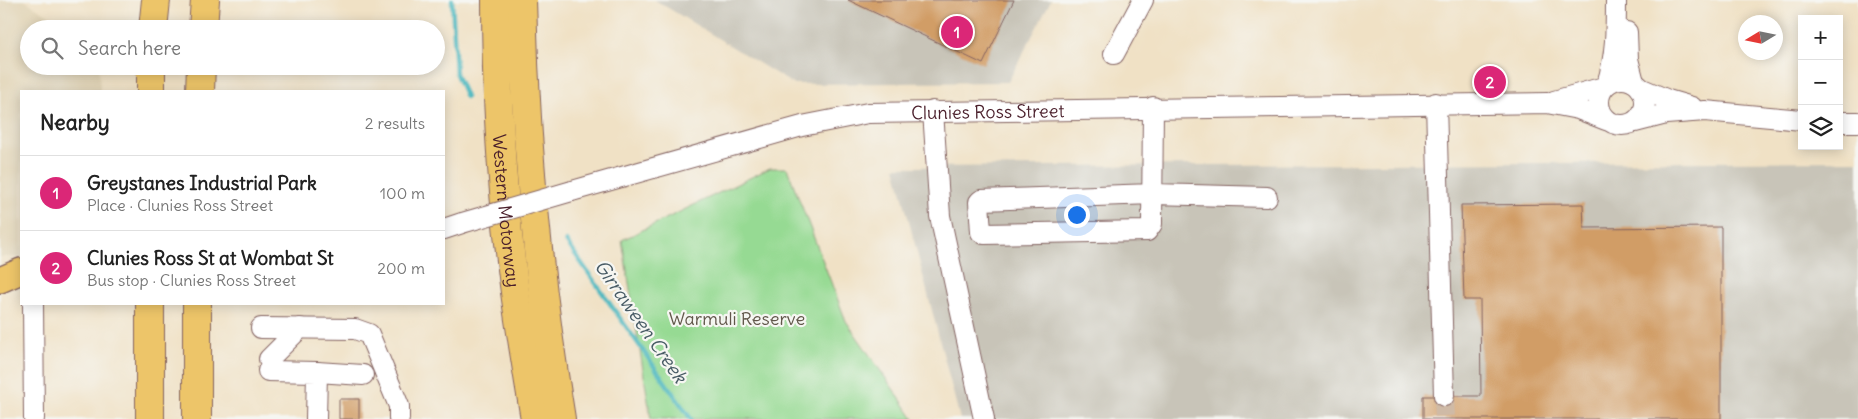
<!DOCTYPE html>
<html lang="en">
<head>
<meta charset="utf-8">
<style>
	body { margin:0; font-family:Delius,sans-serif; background:#f2f2f2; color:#222 }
	.controls { position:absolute; right:15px; top:15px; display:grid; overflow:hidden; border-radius:0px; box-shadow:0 2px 12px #0003 }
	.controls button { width:45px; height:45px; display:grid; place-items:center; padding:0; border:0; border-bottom:1px solid #e0e0e0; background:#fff; color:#222; font:25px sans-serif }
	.compass { position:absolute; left:1738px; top:15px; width:45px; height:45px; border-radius:50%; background:#fff; box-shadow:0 2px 12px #0003; rotate:260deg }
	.you { position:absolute; left:1076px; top:214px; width:18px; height:18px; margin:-12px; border:4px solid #fff; border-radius:50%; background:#1a73e8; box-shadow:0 0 0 8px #1a73e833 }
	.badge { display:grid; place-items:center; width:32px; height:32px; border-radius:50%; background:#db2777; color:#fff; font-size:16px; font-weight:700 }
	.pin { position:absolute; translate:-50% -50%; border:2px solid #fff; box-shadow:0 1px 5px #0006 }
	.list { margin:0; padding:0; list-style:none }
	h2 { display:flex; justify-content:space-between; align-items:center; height:65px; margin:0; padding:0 20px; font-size:21px }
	h2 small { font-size:16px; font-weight:400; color:#767676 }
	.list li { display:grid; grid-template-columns:32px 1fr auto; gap:15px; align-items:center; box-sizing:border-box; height:75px; padding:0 20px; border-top:1px solid #e0e0e0 }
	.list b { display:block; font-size:19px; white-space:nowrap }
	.list p { margin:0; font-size:16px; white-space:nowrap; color:#767676 }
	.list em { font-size:16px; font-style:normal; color:#767676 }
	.icon { flex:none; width:28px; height:28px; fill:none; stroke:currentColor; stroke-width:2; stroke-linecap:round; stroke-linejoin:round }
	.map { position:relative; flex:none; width:1858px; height:419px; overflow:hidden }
	.search { position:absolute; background:#fff; box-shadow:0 2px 12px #0003; left:20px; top:20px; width:425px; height:55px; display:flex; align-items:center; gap:12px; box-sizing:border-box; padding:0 18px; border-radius:28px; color:#767676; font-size:19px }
	.panel { position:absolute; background:#fff; box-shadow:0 2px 12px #0003; left:20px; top:90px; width:425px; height:215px; border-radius:0px }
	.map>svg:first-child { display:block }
	.built { fill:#e1d3b4 }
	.industrial { fill:#c8c4b8 }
	.green { fill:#96da93; stroke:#707c5f }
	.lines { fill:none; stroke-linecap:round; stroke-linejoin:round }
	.stream { stroke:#46b6bd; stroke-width:4.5 }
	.building { fill:#d19d66 }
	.minor-tunnel { stroke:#cfbaa6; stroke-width:20; stroke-dasharray:20 10; stroke-linecap:butt }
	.minor-casing { stroke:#846361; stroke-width:22 }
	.major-casing { stroke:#846361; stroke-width:28 }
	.highway-casing { stroke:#846361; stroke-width:30 }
	.minor { stroke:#fff; stroke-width:20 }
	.major { stroke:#edc569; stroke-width:25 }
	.highway { stroke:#edc569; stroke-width:28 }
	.minor-bridge-casing { stroke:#846361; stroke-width:22; stroke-linecap:butt }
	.minor-bridge { stroke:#fff; stroke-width:20 }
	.labels { text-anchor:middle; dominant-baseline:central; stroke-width:4.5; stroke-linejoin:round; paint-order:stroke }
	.street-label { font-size:18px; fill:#4a1f2b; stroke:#f6f6f2 }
	.park-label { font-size:18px; fill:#61574a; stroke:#f6f6f2 }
	.water-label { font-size:19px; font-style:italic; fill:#485b65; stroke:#f6f6f2 }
</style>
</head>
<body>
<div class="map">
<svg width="1858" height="419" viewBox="0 0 1858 419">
	<rect width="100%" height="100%" fill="#f6f6f2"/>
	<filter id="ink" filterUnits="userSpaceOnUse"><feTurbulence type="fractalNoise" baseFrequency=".02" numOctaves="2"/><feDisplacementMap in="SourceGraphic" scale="10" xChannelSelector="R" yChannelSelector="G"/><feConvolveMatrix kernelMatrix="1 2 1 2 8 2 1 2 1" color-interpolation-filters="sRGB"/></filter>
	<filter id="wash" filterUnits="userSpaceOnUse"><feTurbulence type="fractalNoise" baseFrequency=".0096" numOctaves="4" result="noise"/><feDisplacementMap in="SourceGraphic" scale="20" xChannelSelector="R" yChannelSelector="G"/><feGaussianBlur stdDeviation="1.12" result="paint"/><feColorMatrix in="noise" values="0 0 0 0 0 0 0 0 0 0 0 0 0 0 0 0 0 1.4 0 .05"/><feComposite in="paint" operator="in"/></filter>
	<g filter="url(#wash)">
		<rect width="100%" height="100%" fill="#f0e1c5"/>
		<path class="built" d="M0,0H24L72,29H29V66H99L100,91H21V257H0Z"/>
		<path class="industrial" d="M655,0H1051L1008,82L793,84Z
			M1858,161V419H960L895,167Z"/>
		<path class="green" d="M770,168H787L846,321L914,419H651L622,240Z"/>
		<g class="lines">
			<path class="stream" d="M452,0L456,74L466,97
				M566,241L691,419"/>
		</g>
		<g id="blocks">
			<path class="building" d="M848,0H1014L983,64Z
				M1583,204L1584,228L1721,227V419H1423V396H1481L1480,300H1464L1461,205Z
				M339,399H359V419H339Z"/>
		</g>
	</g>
	<g filter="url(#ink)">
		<use href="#blocks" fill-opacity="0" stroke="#846361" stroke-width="1"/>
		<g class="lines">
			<path class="minor-tunnel" d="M1444,396L1445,419"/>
			<defs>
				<g id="minor">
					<path d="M1627,32L1628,59L1634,82"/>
					<path d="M1114,54L1143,0"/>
					<circle cx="1622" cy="102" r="23"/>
					<path d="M1607,84C1616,56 1616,29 1616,0"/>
					<path d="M1640,88L1668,100L1692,107"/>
					<path d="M1554,101L1604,87"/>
					<path d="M1436,103L1444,396"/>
					<path d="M1153,107L1152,224L1147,231L984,234L981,232L979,202L981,200L1153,194L1267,197"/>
					<path d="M933,111L940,216L984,419"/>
					<path d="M1635,122L1666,114L1705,111L1802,120"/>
					<path d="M1839,122H1858"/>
					<path id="s1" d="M572,191L802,126L868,113L1547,103L1578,109L1606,120"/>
					<path d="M444,229L462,223"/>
					<path d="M33,304L34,419"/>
					<path d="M261,328L355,329L369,334L399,406V419"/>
					<path d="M269,359L300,328"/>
					<path d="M268,371L317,372L316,419"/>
					<path d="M317,372L363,375"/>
				</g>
				<path id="major" d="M0,280L21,271"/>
				<g id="highway">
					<path id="s2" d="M496,0C496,90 501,180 512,269C518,319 527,369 535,419"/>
					<path d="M522,0C525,141 538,280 561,419"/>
					<path d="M153,29L156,0"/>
					<path d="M203,29L205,0"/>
					<path d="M151,91V66"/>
					<path d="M200,91L201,66"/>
					<path d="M150,419V304"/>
					<path d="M197,419V304"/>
				</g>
			</defs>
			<use href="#minor" class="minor-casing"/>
			<use href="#major" class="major-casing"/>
			<use href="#highway" class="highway-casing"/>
			<use href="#minor" class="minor"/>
			<use href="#major" class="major"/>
			<use href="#highway" class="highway"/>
			<defs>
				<path id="minor-bridge" d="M462,223L572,191"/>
			</defs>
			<use href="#minor-bridge" class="minor-bridge-casing"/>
			<use href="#minor-bridge" class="minor-bridge"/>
		</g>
	</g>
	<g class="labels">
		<g class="street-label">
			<text stroke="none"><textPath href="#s1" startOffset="426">Clunies Ross Street</textPath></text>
			<text stroke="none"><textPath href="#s2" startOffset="211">Western Motorway</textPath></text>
		</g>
		<g class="park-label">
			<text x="737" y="318">Warmuli Reserve</text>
		</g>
		<g class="water-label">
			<text transform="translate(641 321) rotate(55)">Girraween Creek</text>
		</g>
	</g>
</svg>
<div class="controls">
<button>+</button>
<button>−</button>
<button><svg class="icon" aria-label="layers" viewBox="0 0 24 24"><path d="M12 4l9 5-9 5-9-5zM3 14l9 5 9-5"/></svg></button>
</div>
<svg class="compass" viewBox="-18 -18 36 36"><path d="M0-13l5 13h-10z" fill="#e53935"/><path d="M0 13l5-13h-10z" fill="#767676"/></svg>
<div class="you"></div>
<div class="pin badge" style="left:957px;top:32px">1</div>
<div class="pin badge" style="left:1490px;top:82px">2</div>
<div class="search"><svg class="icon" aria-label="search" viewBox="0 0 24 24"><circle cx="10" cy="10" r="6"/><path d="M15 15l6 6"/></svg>Search here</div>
<section class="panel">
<h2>Nearby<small>2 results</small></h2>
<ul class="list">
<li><span class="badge">1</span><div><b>Greystanes Industrial Park</b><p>Place · Clunies Ross Street</p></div><em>100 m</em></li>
<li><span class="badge">2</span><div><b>Clunies Ross St at Wombat St</b><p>Bus stop · Clunies Ross Street</p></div><em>200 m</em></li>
</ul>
</section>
</div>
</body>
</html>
